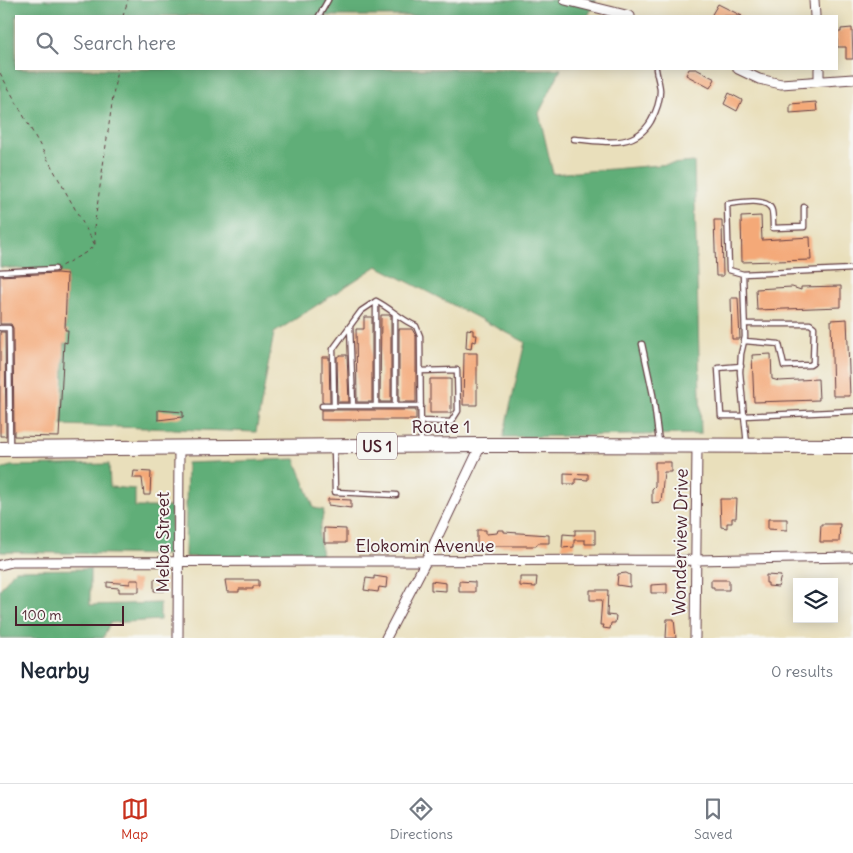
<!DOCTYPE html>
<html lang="en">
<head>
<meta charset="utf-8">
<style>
	body { margin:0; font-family:Delius,sans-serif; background:#f6f6f7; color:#1f2937 }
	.controls { position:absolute; right:15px; bottom:15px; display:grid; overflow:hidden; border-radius:0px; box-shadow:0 2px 12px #0003 }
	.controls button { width:45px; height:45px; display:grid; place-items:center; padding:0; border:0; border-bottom:1px solid #e0e1e3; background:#fff; color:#1f2937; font:25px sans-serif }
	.scale { position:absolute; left:15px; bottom:12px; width:109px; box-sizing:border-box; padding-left:5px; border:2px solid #4a1f2b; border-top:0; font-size:14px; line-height:18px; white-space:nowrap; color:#4a1f2b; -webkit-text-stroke:4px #f6f6f2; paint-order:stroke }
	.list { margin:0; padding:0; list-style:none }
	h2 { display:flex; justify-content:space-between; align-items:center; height:65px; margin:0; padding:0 20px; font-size:21px }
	h2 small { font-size:16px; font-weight:400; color:#747a83 }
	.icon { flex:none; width:28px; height:28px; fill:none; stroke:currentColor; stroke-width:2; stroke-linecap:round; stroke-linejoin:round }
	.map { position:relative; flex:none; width:853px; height:638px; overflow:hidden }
	.search { position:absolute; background:#fff; box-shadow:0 2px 12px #0003; left:15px; right:15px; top:15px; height:55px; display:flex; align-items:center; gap:12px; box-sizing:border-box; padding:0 18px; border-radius:0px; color:#747a83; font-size:19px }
	.sheet { height:145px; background:#fff }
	nav { display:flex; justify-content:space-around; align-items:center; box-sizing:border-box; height:70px; border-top:1px solid #e0e1e3; background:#fff; font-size:14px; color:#747a83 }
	nav a { display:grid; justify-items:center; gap:2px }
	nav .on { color:#c8321e }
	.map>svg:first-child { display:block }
	.forest { fill:#61ae78; stroke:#566652 }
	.building { fill:#f4a978 }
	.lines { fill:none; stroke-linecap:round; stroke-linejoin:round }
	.lane-casing { stroke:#623c41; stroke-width:7 }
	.street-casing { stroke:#623c41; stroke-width:11 }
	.primary-casing { stroke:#623c41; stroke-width:16 }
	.path { stroke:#623c41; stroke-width:1; stroke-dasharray:4 4; stroke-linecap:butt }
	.lane { stroke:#fff; stroke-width:4.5 }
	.street { stroke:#fff; stroke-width:9 }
	.primary { stroke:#fff; stroke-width:14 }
	.labels { text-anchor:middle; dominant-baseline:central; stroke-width:4; stroke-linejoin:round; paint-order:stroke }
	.shield { fill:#f6f6f2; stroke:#7e6067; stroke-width:1 }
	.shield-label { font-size:16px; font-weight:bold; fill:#4a1f2b }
	.street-label { font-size:18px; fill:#4a1f2b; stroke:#f6f6f2 }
</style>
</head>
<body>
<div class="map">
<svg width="853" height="638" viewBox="0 0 853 638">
	<rect width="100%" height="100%" fill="#f6f6f2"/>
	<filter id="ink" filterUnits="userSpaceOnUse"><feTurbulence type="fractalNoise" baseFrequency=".02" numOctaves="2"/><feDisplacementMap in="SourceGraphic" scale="10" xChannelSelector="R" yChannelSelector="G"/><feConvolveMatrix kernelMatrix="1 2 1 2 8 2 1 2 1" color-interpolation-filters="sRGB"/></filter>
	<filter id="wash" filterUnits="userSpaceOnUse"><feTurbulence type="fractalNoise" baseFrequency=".0096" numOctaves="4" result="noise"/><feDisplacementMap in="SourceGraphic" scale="20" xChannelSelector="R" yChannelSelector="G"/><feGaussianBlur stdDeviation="1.12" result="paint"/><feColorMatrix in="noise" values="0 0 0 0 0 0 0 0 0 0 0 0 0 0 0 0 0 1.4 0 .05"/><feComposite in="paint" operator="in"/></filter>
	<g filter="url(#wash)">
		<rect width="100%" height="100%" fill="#e9dfbb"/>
		<path class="forest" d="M0,0H596L588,16H16V69H561L539,113L553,174L694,162L701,434L503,437L525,342L377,266L274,333L256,432L62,425L67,274L0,267Z
			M295,459L314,508L324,510L319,534L322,557H185L187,463Z
			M109,464L110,487L135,489V507H171L172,555L0,552V469L11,466Z
			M90,569V605L160,603V620L110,623L103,638H0V589L15,570Z"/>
		<g id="blocks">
			<path class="building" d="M718,4L742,16H711Z
				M852,28L853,59H846V47H837V32H841V29Z
				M689,69H696L715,79L710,88L686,75Z
				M729,93L742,100L737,111L724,104Z
				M816,102L817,111L790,113V104Z
				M761,216L762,240L810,237L811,260L742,262L741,217Z
				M714,220H722L723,276H716Z
				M57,273L67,274L65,330H68L67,343L64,342L59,437L14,436L13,328L11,324H0V276Z
				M841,286V307L757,310L756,289L792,287L801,290V287Z
				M731,298H738L740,339H732Z
				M381,315H391V402H380Z
				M364,317H372V402H357L356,329H364Z
				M847,319L850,396H833L831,320Z
				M399,329H412L416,336V402H399Z
				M467,329L473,330V335H477L476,342L472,341L471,349L466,348Z
				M0,332H5L6,436H0Z
				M464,353H477V405H463Z
				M771,354L772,379L779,381L818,379L819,400L754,402L752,355Z
				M340,355H347L349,402H338L337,357Z
				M322,357H329L330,402H322Z
				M430,379H451V413H430Z
				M158,410L183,412V417L158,420Z
				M321,410H416V420H321Z
				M655,462H671V472H664L661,502L652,503V489L655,486Z
				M134,471L151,472L150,495H144L142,478H133Z
				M564,473L588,474V480L575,479V484H564Z
				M328,499L351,500V508L328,505Z
				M720,499H737L736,518H732V523H727V528L721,527Z
				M768,519H787V530L768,529Z
				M821,524H840L839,542H820Z
				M324,528L346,529V543H324Z
				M477,530H486V534L497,533L498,530H504V532L549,535V543H538L536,546H477Z
				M575,530H595V544H585V540H574V547L562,548L563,534L575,535Z
				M626,573L630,575V587L617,585L618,574Z
				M766,575L781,576L778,587L768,586V583H766Z
				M374,576L387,578L386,588L379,587L378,592L364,590L366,578L374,579Z
				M520,577H537L536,587L520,586Z
				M154,579L165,580V591H154Z
				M130,580H139V592H119V588L107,587V582L130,584Z
				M225,580H259V586H253V589H239V592H227Z
				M711,580H729V590H714V587H711Z
				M431,581L446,583V591L431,590Z
				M459,581L475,582V592H459Z
				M667,584V593H651V585Z
				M590,590H608L607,615L616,616L615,623H611L610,629L603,628L604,625H600L602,600H590Z
				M667,619H674L676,638H666Z"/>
		</g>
	</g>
	<g filter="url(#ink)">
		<use href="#blocks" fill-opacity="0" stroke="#623c41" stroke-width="1"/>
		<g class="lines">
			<defs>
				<path id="lane" d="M319,16L328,0
					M574,139C602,141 634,150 651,121C656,112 660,102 660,91C660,84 657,77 656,69
					M853,269L743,274L745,337L741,354L740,372L744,416L853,411
					M0,272L55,269
					M743,274L729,270L727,204C738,203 769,196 772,211C773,216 773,223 773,228L804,227V207
					M376,301V406
					M395,314V406
					M350,326L353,406
					M0,328H9L10,448
					M745,341L779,344L784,366L810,365L813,363L814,327L810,324H745
					M642,344L653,395L659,442
					M741,366L718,368L721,416H744L747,444
					M421,371L457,370L458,411L451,422L421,421
					M322,406H334
					M421,406H334L333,349L361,311L376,301C390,308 401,320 416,326L420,336L421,443
					M334,447L335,492L396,495"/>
				<path id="street" d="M565,0L630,16
					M814,0L815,16
					M738,69L759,79L781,84L853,79
					M819,69V81
					M0,565L12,562L695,560L851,557
					M178,638L179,447
					M386,638L426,561L481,445
					M695,638L697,447"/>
				<path id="primary" d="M0,449L481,445L853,446"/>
			</defs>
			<use href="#lane" class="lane-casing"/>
			<use href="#street" class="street-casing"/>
			<use href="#primary" class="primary-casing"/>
			<path class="path" d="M123,16L128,0
				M0,73L95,245L85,253L61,266
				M95,244L94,228L117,69"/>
			<use href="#lane" class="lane"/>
			<use href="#street" class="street"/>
			<use href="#primary" class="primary"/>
		</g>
	</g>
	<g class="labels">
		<rect class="shield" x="357" y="432.5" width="40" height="27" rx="4"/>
		<g class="shield-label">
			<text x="377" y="446">US 1</text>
		</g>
		<g class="street-label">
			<text x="441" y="426">Route 1</text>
			<text transform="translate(162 542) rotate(-90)">Melba Street</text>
			<text transform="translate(680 542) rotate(-89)">Wonderview Drive</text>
			<text x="425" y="545">Elokomin Avenue</text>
		</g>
	</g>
</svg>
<div class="controls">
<button><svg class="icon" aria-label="layers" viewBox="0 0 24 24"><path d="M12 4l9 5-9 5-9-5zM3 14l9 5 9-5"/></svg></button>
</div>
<div class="scale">100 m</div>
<div class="search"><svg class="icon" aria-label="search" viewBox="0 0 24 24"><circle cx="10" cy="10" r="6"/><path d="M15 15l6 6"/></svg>Search here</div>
</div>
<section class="sheet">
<h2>Nearby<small>0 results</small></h2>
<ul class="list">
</ul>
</section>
<nav>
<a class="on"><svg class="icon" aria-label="map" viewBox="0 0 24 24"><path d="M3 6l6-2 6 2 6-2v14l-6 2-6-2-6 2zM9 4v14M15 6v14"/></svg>Map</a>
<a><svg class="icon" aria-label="directions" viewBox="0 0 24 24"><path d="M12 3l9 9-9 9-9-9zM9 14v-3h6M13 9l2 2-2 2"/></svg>Directions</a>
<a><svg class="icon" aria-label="saved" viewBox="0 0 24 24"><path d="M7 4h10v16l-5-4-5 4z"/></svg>Saved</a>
</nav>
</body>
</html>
